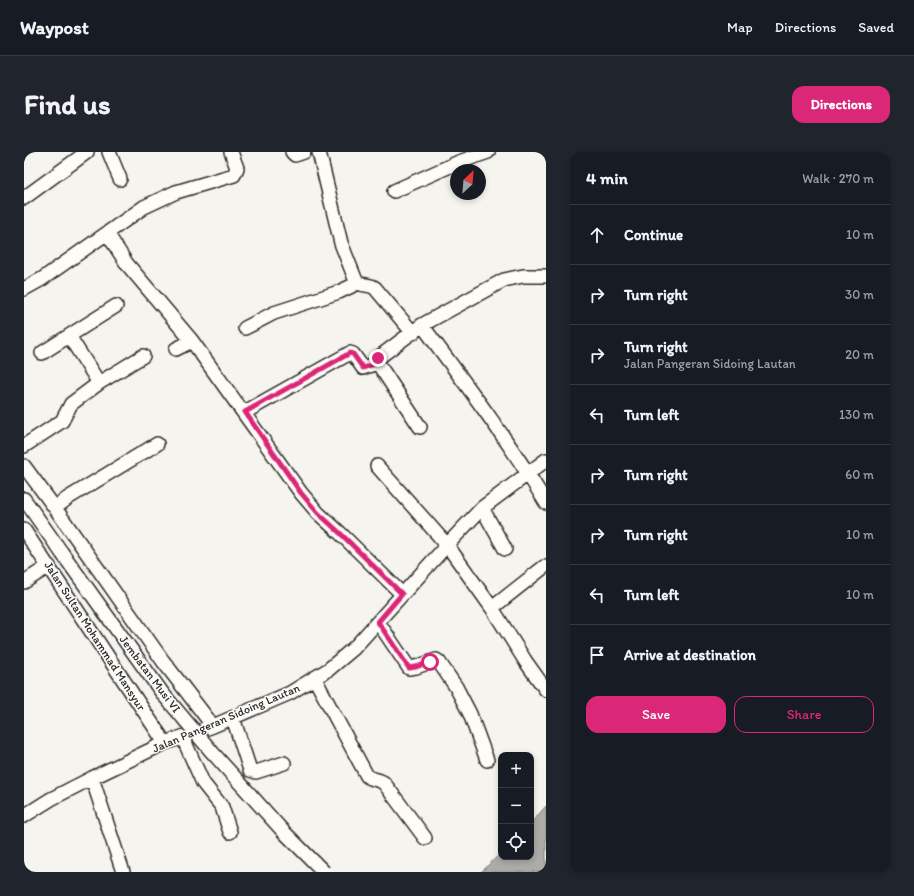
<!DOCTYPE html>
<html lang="en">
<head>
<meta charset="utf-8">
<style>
	body { margin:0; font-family:Itim,sans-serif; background:#20242c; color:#f1f3f6 }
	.controls { position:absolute; right:12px; bottom:12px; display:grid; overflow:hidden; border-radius:8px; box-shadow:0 2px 6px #0003 }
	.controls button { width:36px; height:36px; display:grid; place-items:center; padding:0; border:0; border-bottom:1px solid #363941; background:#171b24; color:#f1f3f6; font:20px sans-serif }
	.compass { position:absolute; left:426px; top:12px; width:36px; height:36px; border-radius:50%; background:#171b24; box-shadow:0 2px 6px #0003; rotate:26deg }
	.stop { position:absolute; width:12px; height:12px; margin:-9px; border:3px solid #db2777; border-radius:50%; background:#fff }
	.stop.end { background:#db2777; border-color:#fff; box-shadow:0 1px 4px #0008 }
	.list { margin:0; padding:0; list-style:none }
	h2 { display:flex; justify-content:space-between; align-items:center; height:52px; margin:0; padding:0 16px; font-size:17px }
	h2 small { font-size:13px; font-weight:400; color:#9ea1a6 }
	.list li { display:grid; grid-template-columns:26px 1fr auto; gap:12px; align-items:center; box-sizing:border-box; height:60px; padding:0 16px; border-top:1px solid #363941 }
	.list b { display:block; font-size:15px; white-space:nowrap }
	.list p { margin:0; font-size:13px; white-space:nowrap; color:#9ea1a6 }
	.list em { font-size:13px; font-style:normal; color:#9ea1a6 }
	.actions { display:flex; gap:8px; padding:12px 16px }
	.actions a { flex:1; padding:9px 0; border:1px solid #db2777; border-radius:12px; text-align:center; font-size:14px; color:#db2777 }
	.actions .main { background:#db2777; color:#fff }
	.icon { flex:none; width:22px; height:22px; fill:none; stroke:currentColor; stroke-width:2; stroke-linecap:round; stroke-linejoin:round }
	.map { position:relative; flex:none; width:522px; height:720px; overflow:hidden; border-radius:12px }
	header { display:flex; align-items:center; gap:24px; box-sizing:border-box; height:56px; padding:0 20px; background:#171b24; border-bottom:1px solid #363941 }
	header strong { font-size:19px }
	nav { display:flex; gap:22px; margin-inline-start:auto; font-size:14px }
	.intro { display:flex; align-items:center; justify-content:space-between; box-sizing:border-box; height:96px; padding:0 24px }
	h1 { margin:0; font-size:28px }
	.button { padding:10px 18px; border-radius:12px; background:#db2777; color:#fff; font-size:14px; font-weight:700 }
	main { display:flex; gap:24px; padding:0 24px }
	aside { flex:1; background:#171b24; border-radius:12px; box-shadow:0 2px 6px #0003 }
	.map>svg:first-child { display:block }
	.water { fill:#adaca9; stroke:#797877 }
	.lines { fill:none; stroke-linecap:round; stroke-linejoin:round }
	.minor-casing { stroke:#2b2b2b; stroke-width:16 }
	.minor { stroke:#fdfcf7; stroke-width:13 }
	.minor-bridge-casing { stroke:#2b2b2b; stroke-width:16; stroke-linecap:butt }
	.minor-bridge { stroke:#fdfcf7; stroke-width:13 }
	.route { stroke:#db2777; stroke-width:5 }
	.labels { text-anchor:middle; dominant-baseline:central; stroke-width:3; stroke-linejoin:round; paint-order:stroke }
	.street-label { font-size:12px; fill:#2b2b2b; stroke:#fdfcf7 }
</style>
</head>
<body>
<header>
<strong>Waypost</strong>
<nav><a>Map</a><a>Directions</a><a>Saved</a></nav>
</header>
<div class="intro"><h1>Find us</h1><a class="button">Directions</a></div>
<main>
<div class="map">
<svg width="522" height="720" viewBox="0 0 522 720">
	<rect width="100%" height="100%" fill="#f5f4ef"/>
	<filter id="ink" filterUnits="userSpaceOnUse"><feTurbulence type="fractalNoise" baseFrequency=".025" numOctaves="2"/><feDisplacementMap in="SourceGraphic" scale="8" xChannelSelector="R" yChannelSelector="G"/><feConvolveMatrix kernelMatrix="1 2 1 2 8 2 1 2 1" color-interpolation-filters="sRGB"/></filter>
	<g filter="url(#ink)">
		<path class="water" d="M522,654V720H457L477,701V705H507V671Z"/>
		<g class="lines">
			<defs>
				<path id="minor" d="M85,0L96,27
					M268,0L271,3L280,0
					M295,0L317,91L332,129C337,135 345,131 351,136L389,181
					M370,39L435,10L464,0
					M0,46L63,0
					M83,81L103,112L168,189L277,341L294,361L316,381L378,442
					M0,137L18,127L120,55L152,40L210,23L213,16L207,0
					M398,173C441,231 485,289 522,351
					M221,176L250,161L315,140L334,131
					M45,184L75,231
					M152,197L168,189
					M18,201L92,154
					M221,260L326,201L329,202L339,216L353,211
					M396,275L355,213L353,209L354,206L398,173L480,128L499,124H522
					M0,294L38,269L47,252L75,231L119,204
					M0,314L31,356L139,509L189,574
					M353,314L423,393L468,456L502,510L522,538
					M0,347L38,401
					M31,356L44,346L133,292
					M458,356L481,397
					M0,378L141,591
					M0,430L25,414
					M468,456L520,415
					M354,470L385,516L392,515L412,508L415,510L432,535L446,562L463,608
					M291,527L343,624C348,628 355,627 360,631L401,686
					M209,566L226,618L232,620L260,611
					M159,586L179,631L198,655L206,680
					M68,626L99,720
					M0,664L27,647L68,626L141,591L189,574L266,541L305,517L330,496L423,393L458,356L522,308"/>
			</defs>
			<use href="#minor" class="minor-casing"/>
			<use href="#minor" class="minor"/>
			<defs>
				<path id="minor-bridge" d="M38,401L139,542L188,600L258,678L300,720"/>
			</defs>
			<use href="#minor-bridge" class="minor-bridge-casing"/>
			<use href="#minor-bridge" class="minor-bridge"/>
		</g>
	</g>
	<g class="lines" filter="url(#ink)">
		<path class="route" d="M354,206V211L339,216L329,202L326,201L221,260L277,341L294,361L316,381L378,442L354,470L385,516L392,515L406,510"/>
	</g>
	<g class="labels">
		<g class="street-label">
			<text transform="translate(71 484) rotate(57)">Jalan Sultan Mohammad Mansyur</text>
			<text transform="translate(126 522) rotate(53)">Jembatan Musi VI</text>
			<text transform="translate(202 566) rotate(-23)">Jalan Pangeran Sidoing Lautan</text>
		</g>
	</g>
</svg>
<div class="controls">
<button>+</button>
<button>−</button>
<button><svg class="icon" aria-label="locate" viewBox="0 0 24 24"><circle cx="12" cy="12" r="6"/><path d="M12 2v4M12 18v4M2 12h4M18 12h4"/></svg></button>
</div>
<svg class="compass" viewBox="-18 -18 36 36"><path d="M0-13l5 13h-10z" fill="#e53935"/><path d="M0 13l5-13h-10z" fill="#9ea1a6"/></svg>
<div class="stop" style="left:406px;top:510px"></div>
<div class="stop end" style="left:354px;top:206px"></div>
</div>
<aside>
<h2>4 min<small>Walk · 270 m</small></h2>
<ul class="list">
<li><svg class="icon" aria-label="ahead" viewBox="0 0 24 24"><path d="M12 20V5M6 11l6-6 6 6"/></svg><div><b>Continue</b></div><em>10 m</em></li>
<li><svg class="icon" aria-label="right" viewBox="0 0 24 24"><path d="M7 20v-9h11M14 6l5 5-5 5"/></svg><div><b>Turn right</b></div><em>30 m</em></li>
<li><svg class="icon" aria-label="right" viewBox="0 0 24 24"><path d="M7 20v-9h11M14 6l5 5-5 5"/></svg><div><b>Turn right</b><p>Jalan Pangeran Sidoing Lautan</p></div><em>20 m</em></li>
<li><svg class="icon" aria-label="left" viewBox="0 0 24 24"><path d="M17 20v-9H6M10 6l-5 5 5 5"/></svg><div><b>Turn left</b></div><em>130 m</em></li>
<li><svg class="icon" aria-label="right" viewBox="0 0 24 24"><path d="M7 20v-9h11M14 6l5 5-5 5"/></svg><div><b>Turn right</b></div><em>60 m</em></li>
<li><svg class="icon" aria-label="right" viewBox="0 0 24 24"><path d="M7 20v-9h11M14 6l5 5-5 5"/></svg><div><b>Turn right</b></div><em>10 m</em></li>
<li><svg class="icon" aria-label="left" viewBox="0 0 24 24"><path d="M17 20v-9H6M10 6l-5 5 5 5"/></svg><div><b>Turn left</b></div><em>10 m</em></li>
<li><svg class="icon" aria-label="arrive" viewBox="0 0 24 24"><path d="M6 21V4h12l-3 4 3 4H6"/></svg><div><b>Arrive at destination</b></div></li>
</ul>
<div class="actions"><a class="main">Save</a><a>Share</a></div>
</aside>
</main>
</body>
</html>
